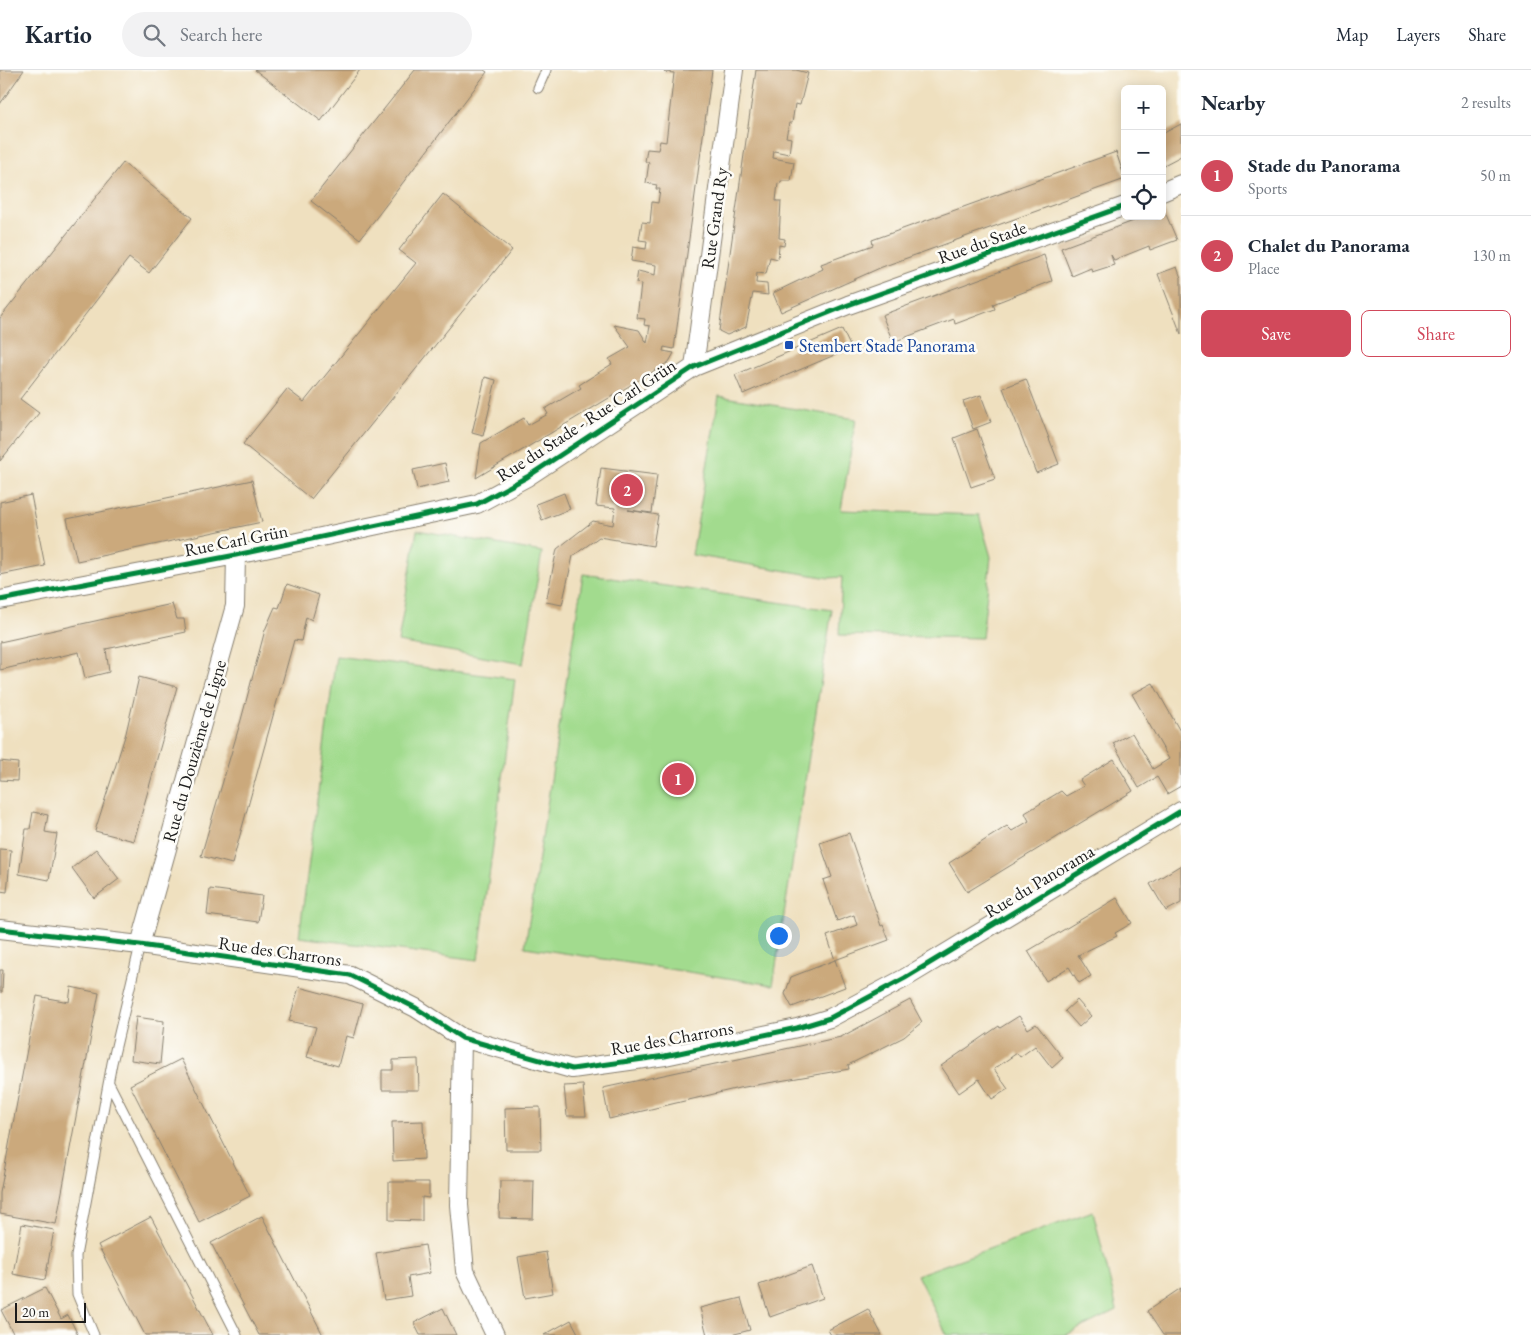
<!DOCTYPE html>
<html lang="en">
<head>
<meta charset="utf-8">
<style>
	body { margin:0; font-family:"EB Garamond",serif; background:#f2f2f3; color:#1f2937 }
	.controls { position:absolute; right:15px; top:15px; display:grid; overflow:hidden; border-radius:8px; box-shadow:0 2px 12px #0003 }
	.controls button { width:45px; height:45px; display:grid; place-items:center; padding:0; border:0; border-bottom:1px solid #e0e1e3; background:#fff; color:#1f2937; font:25px sans-serif }
	.scale { position:absolute; left:15px; bottom:12px; width:71px; box-sizing:border-box; padding-left:5px; border:2px solid #1c1c1c; border-top:0; font-size:14px; line-height:18px; white-space:nowrap; color:#1c1c1c; -webkit-text-stroke:4px #fdfcf7; paint-order:stroke }
	.you { position:absolute; left:778px; top:865px; width:18px; height:18px; margin:-12px; border:4px solid #fff; border-radius:50%; background:#1a73e8; box-shadow:0 0 0 8px #1a73e833 }
	.badge { display:grid; place-items:center; width:32px; height:32px; border-radius:50%; background:#d1495b; color:#fff; font-size:16px; font-weight:700 }
	.pin { position:absolute; translate:-50% -50%; border:2px solid #fff; box-shadow:0 1px 5px #0006 }
	.list { margin:0; padding:0; list-style:none }
	h2 { display:flex; justify-content:space-between; align-items:center; height:65px; margin:0; padding:0 20px; font-size:21px }
	h2 small { font-size:16px; font-weight:400; color:#747a83 }
	.list li { display:grid; grid-template-columns:32px 1fr auto; gap:15px; align-items:center; box-sizing:border-box; height:80px; padding:0 20px; border-top:1px solid #e0e1e3 }
	.list b { display:block; font-size:19px; white-space:nowrap }
	.list p { margin:0; font-size:16px; white-space:nowrap; color:#747a83 }
	.list em { font-size:16px; font-style:normal; color:#747a83 }
	.actions { display:flex; gap:10px; padding:15px 20px }
	.actions a { flex:1; padding:11px 0; border:1px solid #d1495b; border-radius:8px; text-align:center; font-size:18px; color:#d1495b }
	.actions .main { background:#d1495b; color:#fff }
	.icon { flex:none; width:28px; height:28px; fill:none; stroke:currentColor; stroke-width:2; stroke-linecap:round; stroke-linejoin:round }
	.map { position:relative; flex:none; width:1181px; height:1265px; overflow:hidden }
	header { display:flex; align-items:center; gap:30px; box-sizing:border-box; height:70px; padding:0 25px; background:#fff; border-bottom:1px solid #e0e1e3 }
	header strong { font-size:24px }
	nav { display:flex; gap:28px; margin-inline-start:auto; font-size:18px }
	.search { width:350px; height:45px; background:#f2f2f3; display:flex; align-items:center; gap:12px; box-sizing:border-box; padding:0 18px; border-radius:28px; color:#747a83; font-size:19px }
	main { display:flex }
	aside { flex:1; background:#fff }
	.map>svg:first-child { display:block }
	.grass { fill:#a2db8e; stroke:#5f7c55 }
	.building { fill:#cba97c }
	.lines { fill:none; stroke-linecap:round; stroke-linejoin:round }
	.service-casing { stroke:#867e6e; stroke-width:11 }
	.minor-casing { stroke:#867e6e; stroke-width:20 }
	.service { stroke:#fff; stroke-width:9 }
	.minor { stroke:#fff; stroke-width:18 }
	.cycleway-casing { stroke:#fdfcf7; stroke-width:8 }
	.cycleway { stroke:#00873e; stroke-width:5 }
	.transit-dot { fill:#1a4fb4; stroke:#fdfcf7; stroke-width:2 }
	.labels { text-anchor:middle; dominant-baseline:central; stroke-width:5; stroke-linejoin:round; paint-order:stroke }
	.street-label { font-size:18px; fill:#1c1c1c; stroke:#fdfcf7 }
	.transit-label { font-size:18px; fill:#164399; stroke:#fdfcf7; text-anchor:start }
</style>
</head>
<body>
<header>
<strong>Kartio</strong>
<div class="search"><svg class="icon" aria-label="search" viewBox="0 0 24 24"><circle cx="10" cy="10" r="6"/><path d="M15 15l6 6"/></svg>Search here</div>
<nav><a>Map</a><a>Layers</a><a>Share</a></nav>
</header>
<main>
<div class="map">
<svg width="1181" height="1265" viewBox="0 0 1181 1265">
	<rect width="100%" height="100%" fill="#fdfcf7"/>
	<filter id="ink" filterUnits="userSpaceOnUse"><feTurbulence type="fractalNoise" baseFrequency=".02" numOctaves="2"/><feDisplacementMap in="SourceGraphic" scale="10" xChannelSelector="R" yChannelSelector="G"/><feConvolveMatrix kernelMatrix="1 2 1 2 8 2 1 2 1" color-interpolation-filters="sRGB"/></filter>
	<filter id="wash" filterUnits="userSpaceOnUse"><feTurbulence type="fractalNoise" baseFrequency=".0096" numOctaves="4" result="noise"/><feDisplacementMap in="SourceGraphic" scale="20" xChannelSelector="R" yChannelSelector="G"/><feGaussianBlur stdDeviation="1.12" result="paint"/><feColorMatrix in="noise" values="0 0 0 0 0 0 0 0 0 0 0 0 0 0 0 0 0 1.4 0 .05"/><feComposite in="paint" operator="in"/></filter>
	<g filter="url(#wash)">
		<rect width="100%" height="100%" fill="#efe0bf"/>
		<path class="grass" d="M719,326L856,349L841,440L979,445L991,487L982,568L839,565L842,507L829,508L692,485Z
			M417,460L542,482L523,594L398,572Z
			M583,504L832,540L773,915L525,877Z
			M336,586L515,609L478,890L299,867Z
			M1093,1141L1117,1240L1066,1265H947L917,1205Z"/>
		<g id="blocks">
			<path class="building" d="M0,0H24L0,34Z
				M255,0H360L321,51Z
				M415,0H484L487,2L360,169L311,131Z
				M665,0H712L674,279L664,277L663,281L674,283L669,292L476,408L481,373L524,348L528,355L548,344L545,339L581,318L579,315L612,294L609,289L630,277L614,255L639,260L647,273L650,256L644,255L645,249L637,248L641,214L636,213L638,201L655,205L656,195L631,191L633,177L646,179L647,171L639,170L642,152L650,153L652,132L658,133L660,119H656L657,115L646,113L649,92H645L647,79L658,80L660,71L666,72L674,3L664,2Z
				M756,0H796L808,3L800,35L795,34L792,53H789L786,67L791,68L789,84L774,81L773,88L794,92L791,111H781L780,114L778,113L776,131H781L779,168L785,169L784,176L779,175L778,189L770,187L766,204L757,203L756,213L767,214L768,225L753,223L746,257L727,265L719,261Z
				M1181,54V86L1162,96V64Z
				M1116,82L1125,109L882,197L781,242L773,223L823,199L821,194L873,175L872,170Z
				M123,93L192,148L149,203L129,188L20,329L39,343L0,391V248Z
				M443,124L512,180L311,429L243,374L287,319L304,332L416,193L399,180Z
				M1164,140L1177,170L1150,180L1149,176L1114,190L1111,185L1114,195L1092,202L1091,198L1072,206L1061,178L1147,146H1162Z
				M1044,185L1052,211L993,234L995,239L955,254L954,249L893,272L882,245Z
				M1177,197L1181,208V264L1158,204Z
				M842,259L851,278L743,324L735,305Z
				M485,307L496,310L483,366L472,363Z
				M1026,309L1059,394L1036,403L1003,318Z
				M981,325L991,352L973,359L963,331Z
				M977,359L995,409L971,417L954,368Z
				M445,393L449,412L417,419L413,400Z
				M601,398L657,405L652,443L628,440L658,445L653,476L599,467L573,486L562,535L546,532L557,479L593,451L613,455L615,438L596,436Z
				M252,410L262,452L77,491L67,449Z
				M564,423L570,439L542,450L536,434Z
				M31,425L45,496L0,505V432Z
				M287,514L319,525L312,550L306,547L301,571L294,570L232,794L201,786L241,650L265,560L275,537L279,538Z
				M172,534L177,549H184L186,562L106,579L109,602L85,608L79,582L0,600V572Z
				M139,607L177,617L134,771L95,761L126,663Z
				M1153,613L1181,663V716L1167,724L1157,707L1139,718L1113,673L1132,663L1153,699L1169,689L1132,624Z
				M1114,689L1133,721L967,822L949,793L1007,756L1012,761L1029,751L1025,743L1061,721L1066,726L1084,716L1080,710Z
				M0,691L18,693L17,711L0,710Z
				M33,742L48,745L45,762L57,764L49,810L19,804L26,759H30Z
				M849,763L881,856L883,855L889,870L835,890L827,866L857,855L854,845L837,851L823,810L832,807L820,773Z
				M0,779L11,780L7,822L0,821Z
				M96,779L119,809L94,828L72,798Z
				M1181,795V833L1166,841L1150,814Z
				M210,819L262,826L258,852L207,845Z
				M1117,828L1132,853L1115,863L1117,866L1078,885L1091,906L1079,913L1069,897L1046,911L1028,881Z
				M835,890L845,917L792,937L785,924L791,907Z
				M0,900H3L2,922H0Z
				M71,917L99,923L56,1154L0,1144V1123L37,926L69,932Z
				M299,917L363,934L354,968L346,966L338,996L307,987L316,957L289,951Z
				M910,930L922,952L904,967L848,995L849,999L739,1018L609,1049L603,1018L841,967Z
				M1077,930L1091,946L1079,957L1065,941Z
				M1019,946L1028,959L1036,954L1063,988L1052,998L1035,976L1020,987L1017,983L994,999L1008,1019L992,1029L979,1009L959,1023L941,996L999,956L1000,958Z
				M136,947L164,951L160,994L131,990Z
				M181,989L250,1126L199,1152L130,1015Z
				M418,989L419,1020H382V1000H393V990Z
				M583,1015L586,1046H567L564,1016Z
				M540,1037L541,1080H506L505,1038Z
				M423,1051L424,1089L393,1091L392,1052Z
				M500,1111H534L533,1149L499,1148Z
				M389,1112H429V1128L422,1127V1151L389,1150Z
				M262,1146L323,1265H259L211,1173Z
				M151,1147L213,1265H145L98,1175Z
				M22,1154L54,1160L45,1210L13,1204Z
				M425,1175L430,1203L408,1207L411,1226L384,1230L376,1183Z
				M546,1182L553,1223L525,1228L518,1187Z
				M812,1196L823,1228L770,1247L759,1215Z
				M45,1218L61,1249L68,1245L78,1265H14L1,1240Z
				M1181,1218V1265H1163L1147,1241Z
				M741,1228L750,1260L731,1265H707L700,1238Z
				M443,1238L456,1265H420L414,1253Z
				M868,1239L882,1265H831L828,1260Z
				M571,1250L579,1265H544Z"/>
		</g>
	</g>
	<g filter="url(#ink)">
		<use href="#blocks" fill-opacity="0" stroke="#867e6e" stroke-width="1"/>
		<g class="lines">
			<defs>
				<path id="service" d="M538,18L546,0
					M109,1013L237,1265
					M94,1265L77,1224L76,1186L112,993L140,875"/>
				<path id="minor" d="M1162,122L1181,114
					M694,297L734,0
					M0,530L236,485L477,434L527,407L694,297L848,235L1125,136
					M0,859L140,875L350,905L416,938L462,968L572,999L665,986L797,958L830,948L905,908L1181,741
					M140,875L235,536L236,485
					M462,968L459,1135L465,1201L495,1265"/>
			</defs>
			<use href="#service" class="service-casing"/>
			<use href="#minor" class="minor-casing"/>
			<use href="#service" class="service"/>
			<use href="#minor" class="minor"/>
			<defs>
				<path id="cycleway" d="M0,530L236,485L477,434L527,407L694,297L848,235L1125,136
					M0,859L140,875L350,905L416,938L462,968L572,999L665,986L797,958L830,948L905,908L1181,741"/>
			</defs>
			<use href="#cycleway" class="cycleway-casing"/>
			<use href="#cycleway" class="cycleway"/>
		</g>
	</g>
	<rect class="transit-dot" x="784" y="270" width="10" height="10" rx="2.5"/>
	<g class="labels">
		<g class="street-label">
			<text transform="translate(714 148) rotate(-82)">Rue Grand Ry</text>
			<text transform="translate(982 172) rotate(-20)">Rue du Stade</text>
			<text transform="translate(586 350) rotate(-33)">Rue du Stade - Rue Carl Grün</text>
			<text transform="translate(236 470) rotate(-11)">Rue Carl Grün</text>
			<text transform="translate(194 681) rotate(-74)">Rue du Douzième de Ligne</text>
			<text transform="translate(1039 811) rotate(-31)">Rue du Panorama</text>
			<text transform="translate(280 881) rotate(8)">Rue des Charrons</text>
			<text transform="translate(672 968) rotate(-10)">Rue des Charrons</text>
		</g>
		<g class="transit-label">
			<text x="799" y="275">Stembert Stade Panorama</text>
		</g>
	</g>
</svg>
<div class="controls">
<button>+</button>
<button>−</button>
<button><svg class="icon" aria-label="locate" viewBox="0 0 24 24"><circle cx="12" cy="12" r="6"/><path d="M12 2v4M12 18v4M2 12h4M18 12h4"/></svg></button>
</div>
<div class="scale">20 m</div>
<div class="you"></div>
<div class="pin badge" style="left:678px;top:709px">1</div>
<div class="pin badge" style="left:627px;top:420px">2</div>
</div>
<aside>
<h2>Nearby<small>2 results</small></h2>
<ul class="list">
<li><span class="badge">1</span><div><b>Stade du Panorama</b><p>Sports</p></div><em>50 m</em></li>
<li><span class="badge">2</span><div><b>Chalet du Panorama</b><p>Place</p></div><em>130 m</em></li>
</ul>
<div class="actions"><a class="main">Save</a><a>Share</a></div>
</aside>
</main>
</body>
</html>
